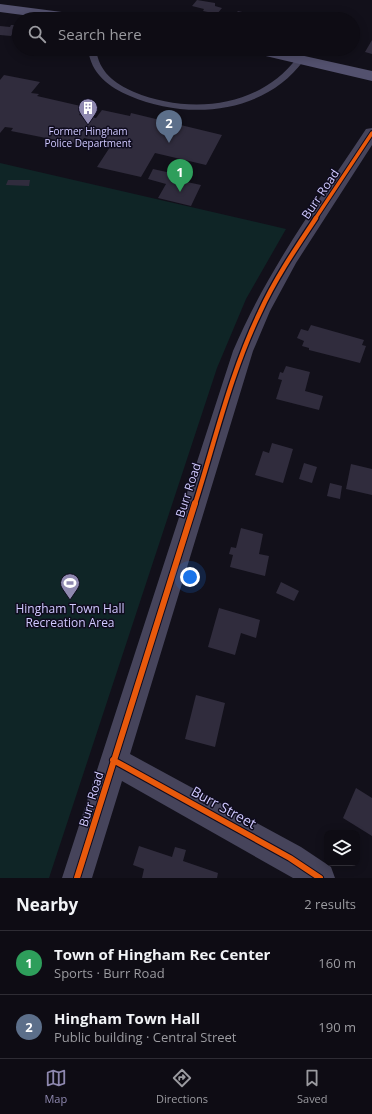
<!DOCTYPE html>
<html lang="en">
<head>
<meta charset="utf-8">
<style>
	body { margin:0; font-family:"Open Sans",sans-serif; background:#1c1a22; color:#f1f3f6 }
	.controls { position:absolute; right:12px; bottom:12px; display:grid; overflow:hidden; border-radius:8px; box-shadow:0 2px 10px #0003 }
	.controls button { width:36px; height:36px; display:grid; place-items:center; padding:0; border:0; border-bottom:1px solid #2e2c34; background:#0e0c14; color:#f1f3f6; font:20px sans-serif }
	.you { position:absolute; left:190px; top:577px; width:14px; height:14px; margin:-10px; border:3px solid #fff; border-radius:50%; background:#1a73e8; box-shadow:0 0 0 6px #1a73e833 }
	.badge { display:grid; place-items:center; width:26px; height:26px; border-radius:50%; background:#8e88af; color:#fff; font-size:13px; font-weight:700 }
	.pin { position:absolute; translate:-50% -33px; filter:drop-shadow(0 1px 2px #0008) }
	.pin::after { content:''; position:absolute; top:21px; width:14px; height:12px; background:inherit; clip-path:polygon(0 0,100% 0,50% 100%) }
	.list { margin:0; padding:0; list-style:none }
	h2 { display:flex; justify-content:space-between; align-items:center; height:52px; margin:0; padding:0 16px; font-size:17px }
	h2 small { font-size:13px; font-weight:400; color:#9b9ba0 }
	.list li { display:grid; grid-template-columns:26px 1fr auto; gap:12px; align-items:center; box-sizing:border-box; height:64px; padding:0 16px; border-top:1px solid #2e2c34 }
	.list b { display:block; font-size:15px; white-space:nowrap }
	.list p { margin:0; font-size:13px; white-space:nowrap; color:#9b9ba0 }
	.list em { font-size:13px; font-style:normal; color:#9b9ba0 }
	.icon { flex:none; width:22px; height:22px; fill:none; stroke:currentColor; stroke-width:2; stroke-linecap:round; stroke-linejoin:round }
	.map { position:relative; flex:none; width:372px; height:878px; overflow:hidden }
	.search { position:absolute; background:#0e0c14; box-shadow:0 2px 10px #0003; left:12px; right:12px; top:12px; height:44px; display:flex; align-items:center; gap:10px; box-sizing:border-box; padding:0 14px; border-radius:22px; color:#9b9ba0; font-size:15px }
	.sheet { height:180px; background:#0e0c14 }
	nav { display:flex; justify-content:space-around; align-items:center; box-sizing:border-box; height:56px; border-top:1px solid #2e2c34; background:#0e0c14; font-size:11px; color:#9b9ba0 }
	nav a { display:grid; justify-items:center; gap:2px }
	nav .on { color:#8e88af }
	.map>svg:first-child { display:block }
	.green { fill:#0f2526 }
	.building { fill:#302c3d }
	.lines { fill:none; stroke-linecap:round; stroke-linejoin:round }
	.service { fill:#46445b; fill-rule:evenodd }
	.minor { fill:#46445b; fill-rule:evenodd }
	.secondary { fill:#53516e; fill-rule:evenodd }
	.cycleway-far2-casing { stroke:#0f0c1e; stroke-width:5.5 }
	.cycleway-far1-casing { stroke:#0f0c1e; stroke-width:7 }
	.cycleway-casing { stroke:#0f0c1e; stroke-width:8 }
	.cycleway-far2 { stroke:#e8590c; stroke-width:3.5 }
	.cycleway-far1 { stroke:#e8590c; stroke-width:4.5 }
	.cycleway { stroke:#e8590c; stroke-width:6 }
	.labels { text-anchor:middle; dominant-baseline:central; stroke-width:3; stroke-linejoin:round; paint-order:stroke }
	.far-poi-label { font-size:10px; fill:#d0c9ff; stroke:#0f0c1e }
	.street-label { font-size:12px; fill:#d0c9ff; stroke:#0f0c1e }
	.poi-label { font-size:12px; fill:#d0c9ff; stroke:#0f0c1e }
	.near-street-label { font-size:14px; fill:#d0c9ff; stroke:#0f0c1e }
</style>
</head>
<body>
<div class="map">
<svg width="372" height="878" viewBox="0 0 372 878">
	<rect width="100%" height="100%" fill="#12101a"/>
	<path class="green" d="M0,163L286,229L246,299L217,368L49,878H0Z"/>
	<path class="building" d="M197,0L215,3V6L222,8L217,14L203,11L204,9L192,6Z
		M238,11L251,14L247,19H231Z
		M11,25H17L11,36L0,35V26L10,27Z
		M372,40V54L365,52Z
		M4,75L40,82L31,93L39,94L37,96L85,107L79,115L96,118L102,110L130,116L131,113L222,135L206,165L155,153L141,177L97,167L112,144L84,138L80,144L62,140L61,141L11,131L13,128L5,127L0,133V80Z
		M153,169L171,173L168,178L201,185L191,206L158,198L166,184L148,179Z
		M8,180H30L29,186L6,185Z
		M311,325L364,340L362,345L366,346L360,363L309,350V348L302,346L304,341L297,338L301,329L308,331Z
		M286,366L310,372L305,391L323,396L319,410L276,399L282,380L278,379L280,372L283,373Z
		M272,443L293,449L283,483L255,475L263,451L269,453Z
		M304,463L317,467L312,483L299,479Z
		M351,464L372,469V495L346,489Z
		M330,483L342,486L340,499L327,496Z
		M241,528L263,534L259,554L269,556L265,576L230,567L233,555L229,554L231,547L236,548Z
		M281,582L299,591L294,601L276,593Z
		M219,608L260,620L256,638L241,633L235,655L208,647Z
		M196,695L225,703L215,747L185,739Z
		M356,788L372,798V836L343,818Z
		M139,846L172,857L175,847L186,850L183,861L218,873L217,878H142L144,869L133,865Z"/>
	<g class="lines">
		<path class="service" d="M88,49H96C99,72 114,83 134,92C190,115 259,108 297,58L304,60C265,114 188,121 130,96C109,87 91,74 88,49Z"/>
		<path class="minor" d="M372,128V145L296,263L270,311L253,351L130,754L301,847L331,867L335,878H293L122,781L92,878H62L233,351C268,269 317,203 366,129Z"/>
		<path class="secondary" d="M0,4L85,15L90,16L92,19H53L0,12Z
			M247,49H273L372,71V81L249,52Z"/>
		<defs>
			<path id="cycleway-far2" d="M315,219L372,133"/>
			<path id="cycleway-far1" d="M195,504C215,441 231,372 260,312C275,279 296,248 316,218"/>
			<path id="cycleway" d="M113,760L290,858L320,878
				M77,878L195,503"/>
		</defs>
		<use href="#cycleway-far2" class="cycleway-far2-casing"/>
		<use href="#cycleway-far1" class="cycleway-far1-casing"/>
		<use href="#cycleway" class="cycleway-casing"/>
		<use href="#cycleway-far2" class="cycleway-far2"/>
		<use href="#cycleway-far1" class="cycleway-far1"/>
		<use href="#cycleway" class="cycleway"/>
	</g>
	<defs>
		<symbol id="building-pin" viewBox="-11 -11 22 30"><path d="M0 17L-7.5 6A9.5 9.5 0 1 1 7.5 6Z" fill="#8e88af" stroke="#0f0c1e"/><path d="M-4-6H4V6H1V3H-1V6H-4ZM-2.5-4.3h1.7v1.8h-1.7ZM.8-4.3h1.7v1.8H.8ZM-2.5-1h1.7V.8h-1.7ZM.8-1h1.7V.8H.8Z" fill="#fff"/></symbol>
		<symbol id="stadium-pin" viewBox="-11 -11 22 30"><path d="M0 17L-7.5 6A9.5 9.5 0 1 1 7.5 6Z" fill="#8e88af" stroke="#0f0c1e"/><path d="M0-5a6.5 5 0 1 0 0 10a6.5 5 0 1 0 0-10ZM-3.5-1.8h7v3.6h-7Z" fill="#fff"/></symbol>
	</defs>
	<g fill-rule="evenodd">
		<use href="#building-pin" x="77" y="97" width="22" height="30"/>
		<use href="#stadium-pin" x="59" y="572" width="22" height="30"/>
	</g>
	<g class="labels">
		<g class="far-poi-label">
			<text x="88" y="131">Former Hingham<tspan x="88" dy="12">Police Department</tspan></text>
		</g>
		<g class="street-label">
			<text transform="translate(320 194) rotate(-56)">Burr Road</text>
			<text transform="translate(188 490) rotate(-72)">Burr Road</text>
			<text transform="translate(91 799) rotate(-73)">Burr Road</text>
		</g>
		<g class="poi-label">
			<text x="70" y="608">Hingham Town Hall<tspan x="70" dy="14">Recreation Area</tspan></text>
		</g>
		<g class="near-street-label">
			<text transform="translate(224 807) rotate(29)">Burr Street</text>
		</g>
	</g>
</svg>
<div class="controls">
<button><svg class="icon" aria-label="layers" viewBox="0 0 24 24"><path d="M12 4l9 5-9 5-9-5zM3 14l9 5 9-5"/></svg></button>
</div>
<div class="you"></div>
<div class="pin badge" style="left:180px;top:192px;background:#2e9e5b">1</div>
<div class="pin badge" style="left:169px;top:143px;background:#5c6f8a">2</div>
<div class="search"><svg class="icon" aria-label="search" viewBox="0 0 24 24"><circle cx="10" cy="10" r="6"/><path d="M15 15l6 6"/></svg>Search here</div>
</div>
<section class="sheet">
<h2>Nearby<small>2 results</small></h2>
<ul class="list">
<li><span class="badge" style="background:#2e9e5b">1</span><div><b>Town of Hingham Rec Center</b><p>Sports · Burr Road</p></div><em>160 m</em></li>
<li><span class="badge" style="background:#5c6f8a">2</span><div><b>Hingham Town Hall</b><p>Public building · Central Street</p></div><em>190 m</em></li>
</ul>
</section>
<nav>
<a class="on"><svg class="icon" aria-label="map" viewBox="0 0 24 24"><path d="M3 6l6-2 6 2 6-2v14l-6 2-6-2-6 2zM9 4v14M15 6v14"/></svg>Map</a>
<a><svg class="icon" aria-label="directions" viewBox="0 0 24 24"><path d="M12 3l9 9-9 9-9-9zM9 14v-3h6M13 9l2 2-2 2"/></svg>Directions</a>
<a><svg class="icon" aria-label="saved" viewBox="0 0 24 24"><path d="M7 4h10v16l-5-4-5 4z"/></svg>Saved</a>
</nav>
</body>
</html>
